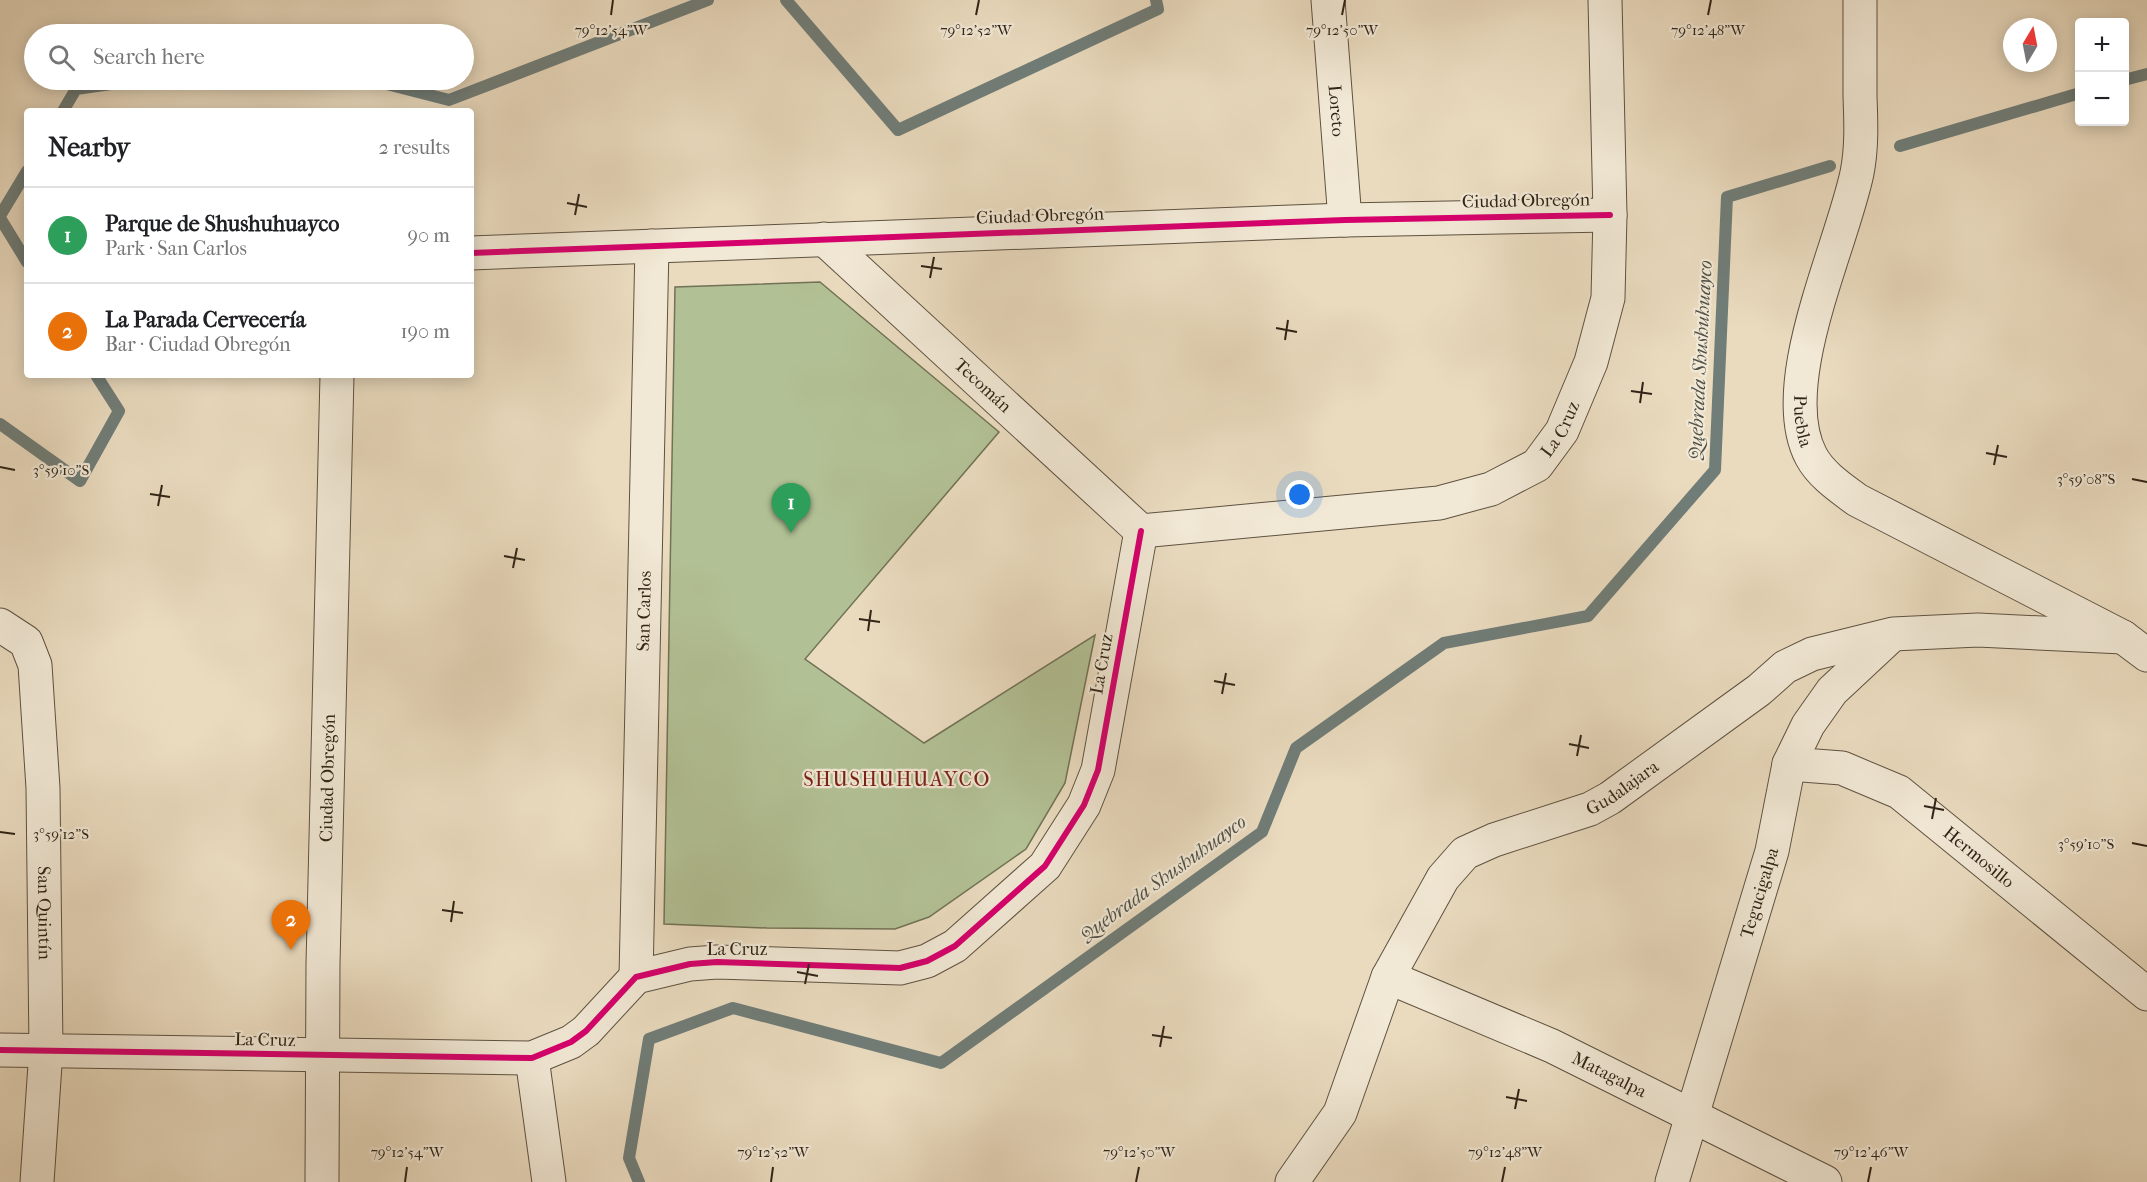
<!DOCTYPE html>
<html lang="en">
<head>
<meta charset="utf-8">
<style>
	body { margin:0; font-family:"IM FELL French Canon",serif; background:#f6f6f6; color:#202124 }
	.controls { position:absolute; right:18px; top:18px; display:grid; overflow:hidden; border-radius:6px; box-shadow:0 3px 15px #0003 }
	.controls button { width:54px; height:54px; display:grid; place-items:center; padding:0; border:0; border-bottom:2px solid #e0e0e0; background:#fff; color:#202124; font:30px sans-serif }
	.compass { position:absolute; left:2003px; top:18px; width:54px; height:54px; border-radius:50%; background:#fff; box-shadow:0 3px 15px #0003; rotate:10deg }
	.you { position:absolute; left:1300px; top:495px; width:21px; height:21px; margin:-15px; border:4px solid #fff; border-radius:50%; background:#1a73e8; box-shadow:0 0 0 9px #1a73e833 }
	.badge { display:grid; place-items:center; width:39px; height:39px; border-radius:50%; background:#0b8043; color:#fff; font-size:20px; font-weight:700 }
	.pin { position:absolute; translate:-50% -50px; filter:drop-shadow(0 2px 3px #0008) }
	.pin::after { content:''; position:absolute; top:32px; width:21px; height:18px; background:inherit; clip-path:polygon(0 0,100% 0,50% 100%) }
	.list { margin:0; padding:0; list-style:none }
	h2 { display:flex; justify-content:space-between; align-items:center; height:78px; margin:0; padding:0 24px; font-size:26px }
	h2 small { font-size:20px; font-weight:400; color:#757577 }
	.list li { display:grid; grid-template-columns:39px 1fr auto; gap:18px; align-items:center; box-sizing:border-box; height:96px; padding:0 24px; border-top:2px solid #e0e0e0 }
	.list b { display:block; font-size:22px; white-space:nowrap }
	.list p { margin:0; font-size:20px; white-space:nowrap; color:#757577 }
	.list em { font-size:20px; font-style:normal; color:#757577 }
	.icon { flex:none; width:33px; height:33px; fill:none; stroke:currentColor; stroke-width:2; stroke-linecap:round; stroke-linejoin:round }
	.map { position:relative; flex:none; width:2147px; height:1182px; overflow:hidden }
	.search { position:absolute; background:#fff; box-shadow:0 3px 15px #0003; left:24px; top:24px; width:450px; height:66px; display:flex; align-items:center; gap:15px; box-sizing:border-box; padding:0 21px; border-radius:33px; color:#757577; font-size:22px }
	.panel { position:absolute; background:#fff; box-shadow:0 3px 15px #0003; left:24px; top:108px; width:450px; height:270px; border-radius:6px }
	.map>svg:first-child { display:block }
	.green { fill:#b2c195; stroke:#717256; stroke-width:1.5 }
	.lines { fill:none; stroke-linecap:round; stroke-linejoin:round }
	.stream { stroke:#707d78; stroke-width:12 }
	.minor-casing { stroke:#5e5241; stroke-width:35 }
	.minor { stroke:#f1e8d5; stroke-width:33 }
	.cycleway-casing { stroke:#f1e8d5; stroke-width:10 }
	.cycleway { stroke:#d6006c; stroke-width:6 }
	.ticks { fill:none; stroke:#302417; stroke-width:2 }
	.labels { text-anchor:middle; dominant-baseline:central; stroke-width:4.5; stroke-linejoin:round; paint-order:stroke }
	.street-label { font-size:18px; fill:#302417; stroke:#f1e8d5 }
	.water-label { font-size:20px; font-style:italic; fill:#505148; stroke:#f1e8d5 }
	.neighbourhood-label { font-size:20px; letter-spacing:1.5px; fill:#7a1f14; stroke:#f1e8d5 }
	.ticks-label { font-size:15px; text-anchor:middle; fill:#302417; stroke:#f1e8d5; stroke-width:4.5; stroke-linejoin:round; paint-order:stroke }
</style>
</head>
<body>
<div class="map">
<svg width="2147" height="1182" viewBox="0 0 2147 1182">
	<rect width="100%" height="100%" fill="#eadbbf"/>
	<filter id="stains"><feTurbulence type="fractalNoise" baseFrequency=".00333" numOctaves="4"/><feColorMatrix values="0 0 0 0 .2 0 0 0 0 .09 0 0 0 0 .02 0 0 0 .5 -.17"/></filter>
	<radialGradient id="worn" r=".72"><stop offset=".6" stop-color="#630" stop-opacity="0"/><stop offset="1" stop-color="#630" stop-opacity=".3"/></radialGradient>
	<path class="green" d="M820,282L999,432L805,659L924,743L1095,635L1065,783L1026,849L929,917L895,929L767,928L664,924L675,287Z"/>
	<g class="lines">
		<path class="stream" d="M786,0L898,130L1158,9L1156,0
			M371,80L449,100L708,0
			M2124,80L2147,74
			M63,111L76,89L139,80
			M1900,146L2080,93
			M0,216L27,171
			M0,218L27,262
			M0,424L80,481L119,411L96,375
			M639,1182L629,1158L649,1039L733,1008L941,1063L1262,832L1296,748L1444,643L1588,616L1715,470L1727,197L1830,166"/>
		<defs>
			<g id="minor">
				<path id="s1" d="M1328,0L1345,220"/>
				<path id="s2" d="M1860,0C1860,32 1860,64 1860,96C1861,122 1862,148 1857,173C1841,249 1774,385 1811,456C1821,475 1841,488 1857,500L2123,637L2147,655"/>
				<path id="s3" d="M824,239L1141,531"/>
				<path d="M471,253L1345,220L1610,215"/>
				<path id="s4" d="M1141,531L1439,503L1491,489L1537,465L1562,431L1591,362L1608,298L1610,215L1605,0"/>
				<path id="s5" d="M0,625L26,642L35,665L43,788L46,1050L37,1182"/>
				<path id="s6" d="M1789,764L1842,768L1899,792L2147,994"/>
				<path id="s7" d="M636,977L652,246"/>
				<path id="s8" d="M1388,977L1552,1046L1825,1182"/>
				<path d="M0,1050L532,1058L571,1042L586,1031L636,977L690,964L717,962L900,968L927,961L955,946L1045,866L1084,805L1098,770L1141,531"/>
				<path d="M532,1058L549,1182"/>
				<path id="s9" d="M322,1182L323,964L337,375"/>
				<path id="s10" d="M1292,1182L1340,1113L1388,977L1443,878L1465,853L1494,840L1590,809L1610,798L1759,690L1785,667L1812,654L1893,634L1978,630L2123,637"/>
				<path id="s11" d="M1672,1182L1772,851L1789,764L1808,725L1832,691L1892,635"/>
			</g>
		</defs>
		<use href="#minor" class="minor-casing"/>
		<use href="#minor" class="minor"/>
		<defs>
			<path id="cycleway" d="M471,253L1345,220L1610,215
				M0,1050L532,1058L571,1042L586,1031L636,977L690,964L717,962L900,968L927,961L955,946L1045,866L1084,805L1098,770L1141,531"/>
		</defs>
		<use href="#cycleway" class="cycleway-casing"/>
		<use href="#cycleway" class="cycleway"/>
	</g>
	<path class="ticks" d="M611,15L613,0M976,15L979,0M1342,15L1345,0M1708,15L1711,0M567,203L587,207M575,215L579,194M921,266L942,269M930,278L934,257M1276,328L1297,332M1285,340L1288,320M1631,391L1652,394M1640,403L1643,382M1986,453L2007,457M1994,465L1998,445M0,467L15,470M2132,479L2147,482M150,494L170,497M158,506L162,485M504,556L525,560M513,568L517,548M859,619L880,622M868,631L871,610M1214,681L1235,685M1222,694L1226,673M1569,744L1589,748M1577,756L1581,735M1924,806L1944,810M1932,819L1936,798M0,832L15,834M2132,843L2147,846M442,910L463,913M451,922L454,901M797,972L818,976M805,984L809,964M1152,1035L1172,1038M1160,1047L1164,1026M1506,1097L1527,1101M1515,1109L1519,1089M405,1182L407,1167M771,1182L773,1167M1136,1182L1139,1167M1502,1182L1505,1167M1868,1182L1871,1167"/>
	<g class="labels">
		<g class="street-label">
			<text stroke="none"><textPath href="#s1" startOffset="111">Loreto</textPath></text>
			<text transform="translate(1526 201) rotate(-1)">Ciudad Obregón</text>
			<text transform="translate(1040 216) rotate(-2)">Ciudad Obregón</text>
			<text stroke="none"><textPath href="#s3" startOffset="216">Tecomán</textPath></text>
			<text stroke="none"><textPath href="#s2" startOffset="429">Puebla</textPath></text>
			<text stroke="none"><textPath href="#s4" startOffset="448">La Cruz</textPath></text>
			<text stroke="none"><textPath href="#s7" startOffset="366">San Carlos</textPath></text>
			<text transform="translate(1102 664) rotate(-80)">La Cruz</text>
			<text stroke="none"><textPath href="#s9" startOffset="404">Ciudad Obregón</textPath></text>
			<text stroke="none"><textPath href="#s10" startOffset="546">Gudalajara</textPath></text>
			<text stroke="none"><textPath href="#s6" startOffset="218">Hermosillo</textPath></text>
			<text stroke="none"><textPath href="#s11" startOffset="302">Tegucigalpa</textPath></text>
			<text stroke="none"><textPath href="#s5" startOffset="304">San Quintín</textPath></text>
			<text x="737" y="949">La Cruz</text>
			<text transform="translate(265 1040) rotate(1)">La Cruz</text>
			<text stroke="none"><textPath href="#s8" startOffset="242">Matagalpa</textPath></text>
		</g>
		<g class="water-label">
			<text transform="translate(1700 360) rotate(-87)">Quebrada Shushuhuayco</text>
			<text transform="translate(1163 878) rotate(-36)">Quebrada Shushuhuayco</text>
		</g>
		<g class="neighbourhood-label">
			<text x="897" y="779">SHUSHUHUAYCO</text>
		</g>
	</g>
	<g class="ticks-label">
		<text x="611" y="35">79°12'54"W</text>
		<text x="976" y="35">79°12'52"W</text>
		<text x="1342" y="35">79°12'50"W</text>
		<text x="1708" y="35">79°12'48"W</text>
		<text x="61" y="475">3°59'10"S</text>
		<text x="2086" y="484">3°59'08"S</text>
		<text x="61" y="839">3°59'12"S</text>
		<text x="2086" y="849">3°59'10"S</text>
		<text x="407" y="1157">79°12'54"W</text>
		<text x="773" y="1157">79°12'52"W</text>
		<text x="1139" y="1157">79°12'50"W</text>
		<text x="1505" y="1157">79°12'48"W</text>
		<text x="1871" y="1157">79°12'46"W</text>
	</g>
	<rect width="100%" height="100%" filter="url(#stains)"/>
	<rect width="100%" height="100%" fill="url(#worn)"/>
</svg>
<div class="controls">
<button>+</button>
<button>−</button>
</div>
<svg class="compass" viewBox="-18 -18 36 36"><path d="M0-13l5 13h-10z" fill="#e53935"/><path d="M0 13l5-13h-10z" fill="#757577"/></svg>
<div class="you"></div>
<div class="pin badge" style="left:791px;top:533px;background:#2e9e5b">1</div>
<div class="pin badge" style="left:291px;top:950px;background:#e8710a">2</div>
<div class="search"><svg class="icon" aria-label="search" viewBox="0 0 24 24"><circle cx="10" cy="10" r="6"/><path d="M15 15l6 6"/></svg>Search here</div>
<section class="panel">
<h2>Nearby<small>2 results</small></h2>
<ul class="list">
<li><span class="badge" style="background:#2e9e5b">1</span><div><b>Parque de Shushuhuayco</b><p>Park · San Carlos</p></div><em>90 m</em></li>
<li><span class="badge" style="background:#e8710a">2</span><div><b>La Parada Cervecería</b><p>Bar · Ciudad Obregón</p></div><em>190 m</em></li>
</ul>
</section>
</div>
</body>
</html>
